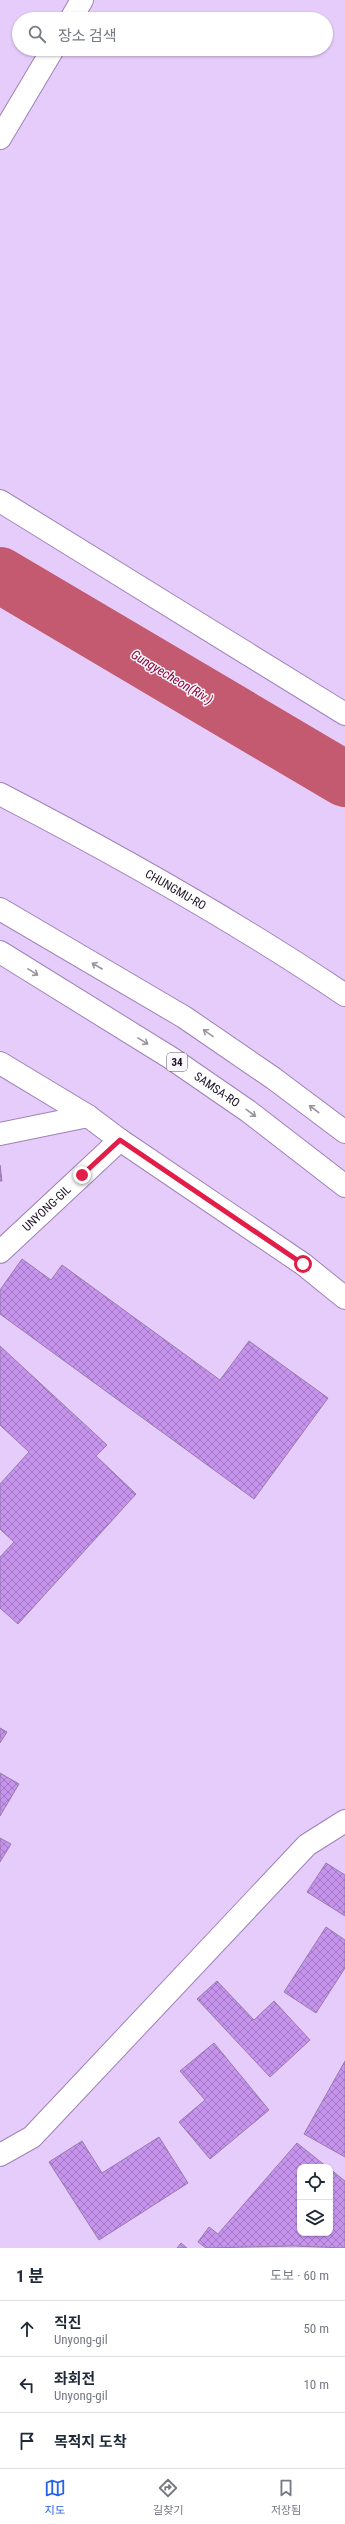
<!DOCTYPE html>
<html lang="ko">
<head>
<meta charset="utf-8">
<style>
	body { margin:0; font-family:"Roboto Condensed","Noto Sans KR",sans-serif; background:#f2f2f3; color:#1f2937 }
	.controls { position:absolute; right:12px; bottom:12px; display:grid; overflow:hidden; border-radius:8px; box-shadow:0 1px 3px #0004 }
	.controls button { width:36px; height:36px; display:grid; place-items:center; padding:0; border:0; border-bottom:1px solid #e0e1e3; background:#fff; color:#1f2937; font:20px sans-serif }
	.stop { position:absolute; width:12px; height:12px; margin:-9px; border:3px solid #e11d48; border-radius:50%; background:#fff }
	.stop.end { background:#e11d48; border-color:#fff; box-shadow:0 1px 4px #0008 }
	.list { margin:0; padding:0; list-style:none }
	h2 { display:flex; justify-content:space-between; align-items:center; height:52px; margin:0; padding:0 16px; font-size:17px }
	h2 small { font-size:13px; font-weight:400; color:#747a83 }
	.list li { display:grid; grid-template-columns:26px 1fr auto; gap:12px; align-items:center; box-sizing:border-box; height:56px; padding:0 16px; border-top:1px solid #e0e1e3 }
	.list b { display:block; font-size:15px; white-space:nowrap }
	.list p { margin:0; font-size:13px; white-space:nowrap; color:#747a83 }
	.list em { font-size:13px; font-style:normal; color:#747a83 }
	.icon { flex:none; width:22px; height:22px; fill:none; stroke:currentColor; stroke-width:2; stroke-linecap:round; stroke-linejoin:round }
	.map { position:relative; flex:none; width:345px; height:2248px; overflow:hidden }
	.search { position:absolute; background:#fff; box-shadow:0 1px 3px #0004; left:12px; right:12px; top:12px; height:44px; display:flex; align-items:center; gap:10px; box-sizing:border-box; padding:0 14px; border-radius:22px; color:#747a83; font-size:15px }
	.sheet { height:220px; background:#fff }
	nav { display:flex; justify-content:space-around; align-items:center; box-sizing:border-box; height:56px; border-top:1px solid #e0e1e3; background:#fff; font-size:11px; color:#747a83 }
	nav a { display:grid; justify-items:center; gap:2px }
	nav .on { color:#2563eb }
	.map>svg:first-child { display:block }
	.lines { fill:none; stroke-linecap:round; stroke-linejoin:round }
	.river { stroke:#c35a6f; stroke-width:56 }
	.building { fill:url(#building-cross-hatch); stroke:#987bb0 }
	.minor-casing { stroke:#9f82b7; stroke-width:24 }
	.highway-casing { stroke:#9f82b7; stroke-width:24 }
	.minor { stroke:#fff; stroke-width:22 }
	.highway { stroke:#fff; stroke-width:22 }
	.oneway { stroke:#99949d }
	.route { stroke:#e11d48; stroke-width:5 }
	.labels { text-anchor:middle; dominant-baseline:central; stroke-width:3; stroke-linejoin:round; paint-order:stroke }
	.shield { fill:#faf7fd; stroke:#5f5766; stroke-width:1 }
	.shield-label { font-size:11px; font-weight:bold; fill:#1d1226 }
	.street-label { font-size:12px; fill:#1d1226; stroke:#faf7fd }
	.water-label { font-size:13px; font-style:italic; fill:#900639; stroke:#faf7fd }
</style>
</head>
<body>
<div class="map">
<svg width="345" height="2248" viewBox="0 0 345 2248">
	<defs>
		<pattern id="building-cross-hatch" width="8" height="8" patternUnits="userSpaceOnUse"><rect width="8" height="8" fill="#c694ed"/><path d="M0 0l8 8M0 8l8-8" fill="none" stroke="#a077c0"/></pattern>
	</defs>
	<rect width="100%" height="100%" fill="#e5ccfa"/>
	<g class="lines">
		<path class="river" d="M0,575L345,779"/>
	</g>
	<path class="building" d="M0,1165L2,1181H0Z
		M22,1259L51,1280L62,1265L220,1380L249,1341L328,1398L254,1499L0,1314V1290Z
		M0,1346L107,1445L96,1456L136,1494L18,1624L0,1608V1557L14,1542L0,1529V1484L29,1452L0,1425Z
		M0,1728L7,1732L0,1743Z
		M0,1773L19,1784L0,1816Z
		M0,1838L11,1844L0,1862Z
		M326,1863L345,1875V1916L307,1892Z
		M326,1927L345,1940V1968L316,2013L284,1992Z
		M217,1981L254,2020L274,2001L310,2040L270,2077L197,1999Z
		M214,2043L269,2110L210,2159L179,2122L205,2100L180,2071Z
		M345,2061V2157L304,2134Z
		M159,2137L188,2183L99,2240L49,2162L82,2141L102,2173Z
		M297,2143L327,2167H300V2233H330V2169L345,2181V2248L294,2246L206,2248L198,2242L209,2227L218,2234Z
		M181,2243L187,2248H177Z"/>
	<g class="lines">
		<defs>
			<g id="minor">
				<path d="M71,19L82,0"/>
				<path d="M0,138L53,49"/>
				<path d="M0,501L345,714"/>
				<path id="s1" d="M0,794C118,855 235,921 345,995"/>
				<path d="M0,1063L88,1116L120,1140"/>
				<path d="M0,1134L88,1116"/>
				<path id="s2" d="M0,1252L120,1140L303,1264L345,1298"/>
				<path d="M0,2155L32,2137L307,1845L345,1821"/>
			</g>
			<g id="highway">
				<path d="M0,909L184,1017L273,1078L345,1132"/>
				<path id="s3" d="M0,952L171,1058L248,1111L345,1186"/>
			</g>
		</defs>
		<use href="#minor" class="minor-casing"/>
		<use href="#highway" class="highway-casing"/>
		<use href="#minor" class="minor"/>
		<use href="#highway" class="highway"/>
	</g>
	<defs><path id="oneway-shaft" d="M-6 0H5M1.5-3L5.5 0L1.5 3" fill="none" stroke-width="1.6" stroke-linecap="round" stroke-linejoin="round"/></defs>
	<g class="oneway">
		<use href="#oneway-shaft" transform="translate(97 966) rotate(-150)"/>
		<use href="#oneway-shaft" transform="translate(33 972) rotate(32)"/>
		<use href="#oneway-shaft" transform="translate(208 1033) rotate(-145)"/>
		<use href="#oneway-shaft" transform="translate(143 1041) rotate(32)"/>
		<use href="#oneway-shaft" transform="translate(314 1109) rotate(-143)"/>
		<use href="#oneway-shaft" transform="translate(251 1113) rotate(37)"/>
	</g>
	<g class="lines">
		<path class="route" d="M82,1175L120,1140L303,1264"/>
	</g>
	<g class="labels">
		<rect class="shield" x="167" y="1053" width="20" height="18" rx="3"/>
		<g class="shield-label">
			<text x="177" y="1062">34</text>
		</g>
		<g class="street-label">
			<text stroke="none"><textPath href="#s1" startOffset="200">CHUNGMU-RO</textPath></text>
			<text stroke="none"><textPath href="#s3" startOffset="257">SAMSA-RO</textPath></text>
			<text stroke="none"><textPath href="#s2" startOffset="64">UNYONG-GIL</textPath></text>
		</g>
		<g class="water-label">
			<text transform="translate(172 677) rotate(31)">Gungyecheon(Riv.)</text>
		</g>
	</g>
</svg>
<div class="controls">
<button><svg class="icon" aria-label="locate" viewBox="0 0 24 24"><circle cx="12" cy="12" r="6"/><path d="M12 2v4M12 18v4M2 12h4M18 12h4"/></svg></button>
<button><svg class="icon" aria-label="layers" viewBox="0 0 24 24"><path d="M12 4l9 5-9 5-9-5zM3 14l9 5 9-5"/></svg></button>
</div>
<div class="stop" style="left:303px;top:1264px"></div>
<div class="stop end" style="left:82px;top:1175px"></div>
<div class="search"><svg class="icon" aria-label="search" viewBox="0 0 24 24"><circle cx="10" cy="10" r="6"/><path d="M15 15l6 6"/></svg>장소 검색</div>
</div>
<section class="sheet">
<h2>1 분<small>도보 · 60 m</small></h2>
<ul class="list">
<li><svg class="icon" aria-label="ahead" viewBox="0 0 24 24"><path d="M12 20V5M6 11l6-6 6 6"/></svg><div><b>직진</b><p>Unyong-gil</p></div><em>50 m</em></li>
<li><svg class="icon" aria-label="left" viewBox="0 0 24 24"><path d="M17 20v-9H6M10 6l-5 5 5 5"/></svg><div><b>좌회전</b><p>Unyong-gil</p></div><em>10 m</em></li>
<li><svg class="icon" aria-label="arrive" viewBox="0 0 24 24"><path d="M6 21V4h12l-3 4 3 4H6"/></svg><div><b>목적지 도착</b></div></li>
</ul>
</section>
<nav>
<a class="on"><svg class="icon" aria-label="map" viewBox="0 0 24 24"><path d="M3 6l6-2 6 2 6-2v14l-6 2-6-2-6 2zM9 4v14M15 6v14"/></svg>지도</a>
<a><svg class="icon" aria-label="directions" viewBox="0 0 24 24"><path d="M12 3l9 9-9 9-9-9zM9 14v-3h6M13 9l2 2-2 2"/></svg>길찾기</a>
<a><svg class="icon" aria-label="saved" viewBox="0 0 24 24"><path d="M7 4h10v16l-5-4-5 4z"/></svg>저장됨</a>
</nav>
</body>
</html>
